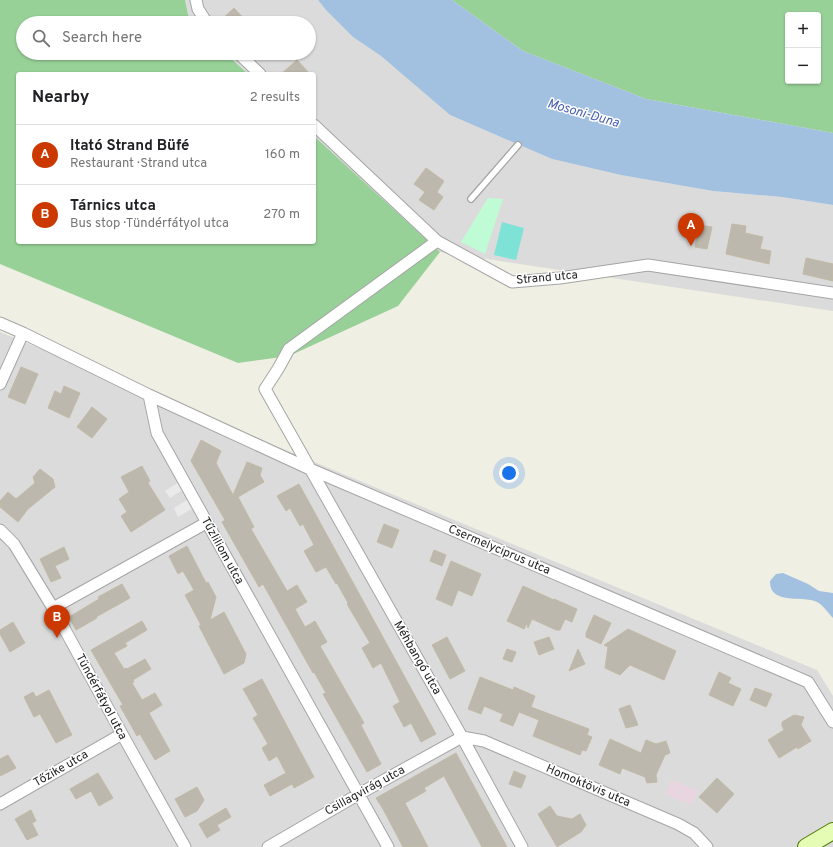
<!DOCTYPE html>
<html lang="en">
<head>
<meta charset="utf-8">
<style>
	body { margin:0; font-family:Overpass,sans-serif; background:#f2f2f2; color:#202124 }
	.controls { position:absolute; right:12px; top:12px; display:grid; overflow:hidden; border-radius:4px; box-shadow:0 1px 3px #0004 }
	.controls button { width:36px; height:36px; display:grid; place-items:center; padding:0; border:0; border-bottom:1px solid #e0e0e0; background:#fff; color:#202124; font:20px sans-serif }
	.you { position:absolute; left:509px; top:473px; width:14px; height:14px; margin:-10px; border:3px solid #fff; border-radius:50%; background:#1a73e8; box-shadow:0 0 0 6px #1a73e833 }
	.badge { display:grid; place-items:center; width:26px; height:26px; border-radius:50%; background:#cc3900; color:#fff; font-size:13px; font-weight:700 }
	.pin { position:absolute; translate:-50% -33px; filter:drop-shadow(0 1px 2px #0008) }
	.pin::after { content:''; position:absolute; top:21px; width:14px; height:12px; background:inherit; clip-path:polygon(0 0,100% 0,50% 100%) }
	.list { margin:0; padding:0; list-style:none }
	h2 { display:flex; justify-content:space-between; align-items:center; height:52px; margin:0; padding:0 16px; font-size:17px }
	h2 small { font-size:13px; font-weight:400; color:#757577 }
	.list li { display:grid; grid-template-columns:26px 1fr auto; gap:12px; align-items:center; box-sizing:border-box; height:60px; padding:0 16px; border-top:1px solid #e0e0e0 }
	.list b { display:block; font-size:15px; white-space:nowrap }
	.list p { margin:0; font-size:13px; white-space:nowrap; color:#757577 }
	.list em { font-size:13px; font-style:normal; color:#757577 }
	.icon { flex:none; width:22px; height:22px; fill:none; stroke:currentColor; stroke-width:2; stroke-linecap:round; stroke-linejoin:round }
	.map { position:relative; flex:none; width:833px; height:847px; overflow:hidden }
	.search { position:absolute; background:#fff; box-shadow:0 1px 3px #0004; left:16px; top:16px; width:300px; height:44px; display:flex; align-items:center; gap:10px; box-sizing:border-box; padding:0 14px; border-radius:22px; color:#757577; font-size:15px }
	.panel { position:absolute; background:#fff; box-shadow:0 1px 3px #0004; left:16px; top:72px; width:300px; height:172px; border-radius:4px }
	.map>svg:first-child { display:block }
	.residential { fill:#dcdbdb }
	.industrial { fill:#e9d5e0 }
	.forest { fill:#97d197; fill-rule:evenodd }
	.park { fill:#bffcd5 }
	.pitch { fill:#7ee2d7 }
	.parking { fill:#eaeaea }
	.water { fill:#a2c0df }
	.building { fill:#bcb8ad; stroke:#c2baa5 }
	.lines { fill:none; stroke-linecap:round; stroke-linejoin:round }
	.lane-casing { stroke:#a5a5a5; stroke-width:8 }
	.street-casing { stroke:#a5a5a5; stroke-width:13 }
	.secondary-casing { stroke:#4b7a00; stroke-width:18 }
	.lane { stroke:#fff; stroke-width:5.5 }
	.street { stroke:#fff; stroke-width:11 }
	.secondary { stroke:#e5fcb5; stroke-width:16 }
	.labels { text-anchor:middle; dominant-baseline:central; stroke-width:3; stroke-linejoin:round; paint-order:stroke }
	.street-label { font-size:12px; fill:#1e1e1e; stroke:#fff }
	.water-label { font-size:13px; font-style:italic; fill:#465eb2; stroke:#fff }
</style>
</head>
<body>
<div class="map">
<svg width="833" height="847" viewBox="0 0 833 847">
	<rect width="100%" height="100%" fill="#f0efe4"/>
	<path class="residential" d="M185,0H318L326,10L353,37L381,56L450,115L552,159L621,175L713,191L782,197L833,205V311L440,252L314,136V74H248L225,53H309V23H193L189,19Z
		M0,332L817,670L833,696V847H0Z"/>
	<path class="industrial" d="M671,780L698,791L692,805L665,794Z"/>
	<path class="forest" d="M0,0H185L189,19L193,23H23V53H225L248,74H18V242H314V136L440,252L398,306L289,356L238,363L0,264Z
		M452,0H833V133L646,99L523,51ZM788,15H818V81H788Z"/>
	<path class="park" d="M488,198L503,199L485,254L461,242Z"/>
	<path class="pitch" d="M502,222L524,228L516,260L494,255Z"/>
	<path class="parking" d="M182,480L186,488L170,498L165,491Z
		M192,497L197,506L178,517L174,508Z"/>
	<path class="water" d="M318,0H452L523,51L646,99L833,133V205L782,197L713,191L621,175L552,159L450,115L381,56L353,37L326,10Z
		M783,573L808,584L819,591L833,593V618C828,613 823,605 817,602C806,595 769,606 770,581L776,574Z"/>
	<path class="building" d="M234,8L248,23H218Z
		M297,60L310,74H281Z
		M426,168L444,181L437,192L443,197L434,210L419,200L425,192L414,184Z
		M732,224L746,226L745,233L763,237L760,249L771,251L769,264L726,254Z
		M699,225L712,227L707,249L695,247Z
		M806,258L833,264V281L803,274Z
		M21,367L38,374L25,404L8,397Z
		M64,386L80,393L69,418L48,408L55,391L61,394Z
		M92,407L107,419L92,438L77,427Z
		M201,440L221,451L216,463L233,495L247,462L262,468L260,475L264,482L238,497L254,527L251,529L287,591L297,585L307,602L295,609L305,627L315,621L327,642L320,646L364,723L361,725L381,764L367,772L323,694L326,693L314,672L313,673L263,584L259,587L222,522L225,520L191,461Z
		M142,466L150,481L148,483L165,510L131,532L121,516L127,512L119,499L129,492L121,477Z
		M40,469L53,479L55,487L28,509L18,522L0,507V501L8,492L16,499L35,483L33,477Z
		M299,484L436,734L421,742L411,723L404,727L393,706L400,702L381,663L373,668L362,648L370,643L347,604L348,603L337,583L336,584L326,567L316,572L304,551L314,545L303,524L300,526L290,508L286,511L277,496Z
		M384,524L399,530L392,548L377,542Z
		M187,546L206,583L208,582L216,597L210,620L224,612L246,654L244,663L224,674L199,626L201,625L185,595L194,590L183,571L178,574L169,556Z
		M64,547L69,559L55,566L61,578L51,582L40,559Z
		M434,550L446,555L442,566L430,561Z
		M451,561L481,574L472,596L458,590L452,606L436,599Z
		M122,584L130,598L96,617L97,618L76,630L69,617L99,599L98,597Z
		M523,586L554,600V599L577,609L572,622L565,619L560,630H556L532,619L528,628L527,623L524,629L507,621Z
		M594,615L611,623L601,644L586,637V633Z
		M142,621L147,630L125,643L127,646L114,653L124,669L126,668L127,669L145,659L151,669L133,680L134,682L132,683L142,700L155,693L162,705L149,713L170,751L155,760L140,734L137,736L120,706L123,705L91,650Z
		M13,622L25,643L10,652L0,634V630Z
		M628,629L676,651L664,680L630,665L620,675L605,668L608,647L604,645Z
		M447,637L465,671L450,679L432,645Z
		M549,637L554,649L539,655L534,642Z
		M507,649L516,652L512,662L503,659Z
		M578,649L585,664L569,671Z
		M719,672L731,678L728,683L741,689L733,706L709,695Z
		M480,677L513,690L514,687L535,696L531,707L589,729L587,735L592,737L586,751L582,750L580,755L533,736L539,720L519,712L513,726L500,721L503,714L484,706L481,714L468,709Z
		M262,679L314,777L294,788L292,784L270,796L264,785L286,773L277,756L269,761L262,748L268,744L253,718L258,715L243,689Z
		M755,688L772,694L766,707L750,700Z
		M49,690L72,735L56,743L40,714L34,717L24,697L33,692L36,697Z
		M630,705L638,725L626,728L619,709Z
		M794,715L804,717L801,725L811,741L798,749L797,747L779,758L768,740L784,730L782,726V722Z
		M610,739L641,753L646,740L656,744L666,741L670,753L665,755L656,775L657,782L647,783L645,777L622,768L620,774L599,765Z
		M456,753L507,847H482L444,776L424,788L426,791L405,803L428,847H403L383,809L376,798Z
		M8,755L16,768L0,776V759Z
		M514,771L526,776L521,788L509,784Z
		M98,773L113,798L99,806L91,791L76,799L70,789Z
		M717,778L734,794L717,813L699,797Z
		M197,787L204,800L197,811L185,817L175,799Z
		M550,806L557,816L572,819L580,814L586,825L581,832L557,847L538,814Z
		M226,808L231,817L217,825L220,830L207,838L199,824Z
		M31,810L36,821L32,823L38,835L27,840L15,819Z"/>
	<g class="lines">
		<defs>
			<path id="lane" d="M471,199L518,145"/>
			<path id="street" d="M196,0L198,9L207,23
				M238,53L260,74
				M314,125L437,241L512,282L560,278L648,265L833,293
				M437,241L289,349L278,369L265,389L462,737L522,847
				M0,323L23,333L149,395L310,469L808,682L833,722
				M0,384L23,333
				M149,395L157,433L388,847
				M0,530L14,544L53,608L122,734L185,847
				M53,608L206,523
				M0,804L122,734
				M268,847L359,794L462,737L484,741L678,824L694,833L707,847"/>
			<path id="secondary" d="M806,847L833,831"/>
		</defs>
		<use href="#lane" class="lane-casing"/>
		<use href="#street" class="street-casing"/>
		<use href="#secondary" class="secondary-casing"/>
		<use href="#lane" class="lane"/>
		<use href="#street" class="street"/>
		<use href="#secondary" class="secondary"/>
	</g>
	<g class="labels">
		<g class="street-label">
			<text transform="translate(547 278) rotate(-5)">Strand utca</text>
			<text transform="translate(499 550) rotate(23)">Csermelyciprus utca</text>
			<text transform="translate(222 551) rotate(61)">Tűzliliom utca</text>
			<text transform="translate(417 658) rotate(60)">Méhbangó utca</text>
			<text transform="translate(101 697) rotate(62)">Tündérfátyol utca</text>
			<text transform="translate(61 769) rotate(-30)">Tőzike utca</text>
			<text transform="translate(588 786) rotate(23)">Homoktövis utca</text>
			<text transform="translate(365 791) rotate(-29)">Csillagvirág utca</text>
		</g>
		<g class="water-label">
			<text transform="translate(583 114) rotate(16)">Mosoni-Duna</text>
		</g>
	</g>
</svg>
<div class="controls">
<button>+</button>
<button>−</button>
</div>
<div class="you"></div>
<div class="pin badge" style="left:691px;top:246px">A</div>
<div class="pin badge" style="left:57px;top:638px">B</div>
<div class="search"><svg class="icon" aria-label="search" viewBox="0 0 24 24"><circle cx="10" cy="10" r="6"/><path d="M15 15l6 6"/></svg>Search here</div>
<section class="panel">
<h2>Nearby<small>2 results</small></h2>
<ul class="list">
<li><span class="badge">A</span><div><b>Itató Strand Büfé</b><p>Restaurant · Strand utca</p></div><em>160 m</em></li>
<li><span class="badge">B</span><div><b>Tárnics utca</b><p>Bus stop · Tündérfátyol utca</p></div><em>270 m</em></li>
</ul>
</section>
</div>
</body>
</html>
